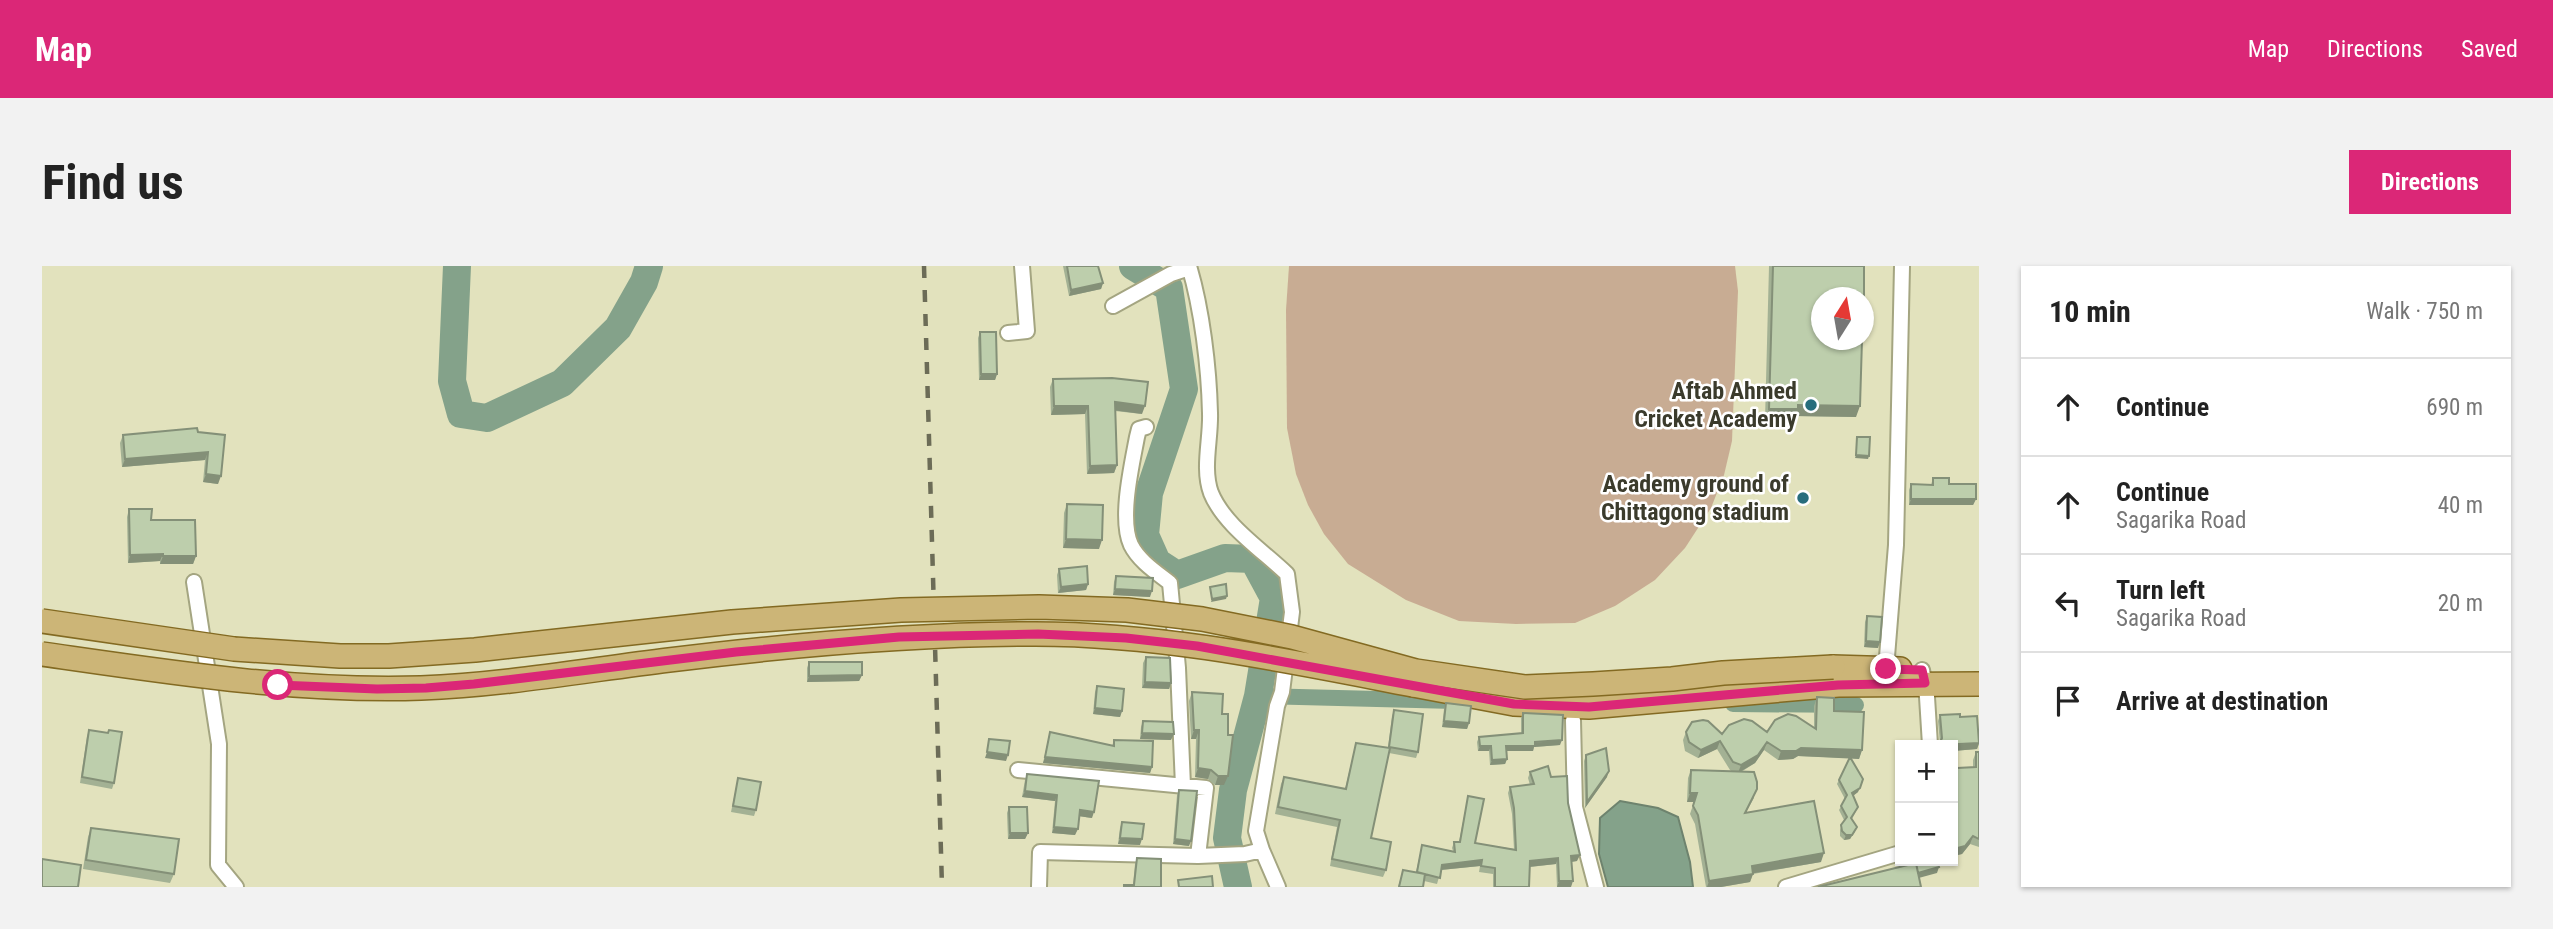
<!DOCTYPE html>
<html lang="en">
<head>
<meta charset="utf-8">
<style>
	body { margin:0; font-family:"Roboto Condensed",sans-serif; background:#f2f2f2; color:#222 }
	.controls { position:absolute; right:21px; bottom:21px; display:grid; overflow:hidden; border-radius:0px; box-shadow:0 2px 5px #0004 }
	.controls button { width:63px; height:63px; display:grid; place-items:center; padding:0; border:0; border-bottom:2px solid #e0e0e0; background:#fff; color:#222; font:35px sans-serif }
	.compass { position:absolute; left:1769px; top:21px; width:63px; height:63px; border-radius:50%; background:#fff; box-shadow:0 2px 5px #0004; rotate:11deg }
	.stop { position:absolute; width:21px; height:21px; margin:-16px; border:5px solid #db2777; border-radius:50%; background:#fff }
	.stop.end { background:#db2777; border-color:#fff; box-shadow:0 2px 7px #0008 }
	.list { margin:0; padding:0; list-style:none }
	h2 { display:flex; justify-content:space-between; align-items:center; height:91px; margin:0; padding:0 28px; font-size:30px }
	h2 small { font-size:23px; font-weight:400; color:#767676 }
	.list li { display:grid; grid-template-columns:46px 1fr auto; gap:21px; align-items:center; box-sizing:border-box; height:98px; padding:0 28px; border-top:2px solid #e0e0e0 }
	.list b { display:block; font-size:26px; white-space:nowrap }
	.list p { margin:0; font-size:23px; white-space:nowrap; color:#767676 }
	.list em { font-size:23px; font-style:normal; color:#767676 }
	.icon { flex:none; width:38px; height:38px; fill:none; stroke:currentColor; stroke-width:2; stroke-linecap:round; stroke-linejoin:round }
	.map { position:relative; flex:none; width:1937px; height:621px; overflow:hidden; border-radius:0px }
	header { display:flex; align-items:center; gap:42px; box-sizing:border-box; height:98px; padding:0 35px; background:#db2777; color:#fff }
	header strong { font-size:33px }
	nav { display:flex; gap:38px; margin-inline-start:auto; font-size:24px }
	.intro { display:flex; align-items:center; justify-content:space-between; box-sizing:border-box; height:168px; padding:0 42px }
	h1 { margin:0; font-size:49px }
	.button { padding:18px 32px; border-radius:0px; background:#db2777; color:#fff; font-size:24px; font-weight:700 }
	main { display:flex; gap:42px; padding:0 42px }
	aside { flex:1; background:#fff; border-radius:0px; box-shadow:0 2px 5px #0004 }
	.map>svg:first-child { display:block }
	.green { fill:#c8ac93 }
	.water { fill:#84a28a; stroke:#6e836e; stroke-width:2 }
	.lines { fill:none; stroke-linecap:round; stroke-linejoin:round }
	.canal { stroke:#84a28a; stroke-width:16 }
	.river { stroke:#84a28a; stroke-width:28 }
	.street-casing { stroke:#a4a581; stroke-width:18 }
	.primary-casing { stroke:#836a22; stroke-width:26 }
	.street { stroke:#fff; stroke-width:14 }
	.primary { stroke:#ccb577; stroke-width:23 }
	.rail { stroke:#6c6c57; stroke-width:4.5; stroke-dasharray:12 12; stroke-linecap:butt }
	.primary-bridge-casing { stroke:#836a22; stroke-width:26; stroke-linecap:butt }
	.primary-bridge { stroke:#ccb577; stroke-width:23 }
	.wall { fill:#a3b194 }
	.shaded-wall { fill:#849078 }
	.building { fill:#bdceac; stroke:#849078; stroke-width:2 }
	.route { stroke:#db2777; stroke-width:9 }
	.poi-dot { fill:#276d7c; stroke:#fff; stroke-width:2.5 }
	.labels { text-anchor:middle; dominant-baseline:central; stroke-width:5; stroke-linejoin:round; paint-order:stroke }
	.poi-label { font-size:24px; font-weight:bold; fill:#3b3b2c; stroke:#fff; text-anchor:end }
</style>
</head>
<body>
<header>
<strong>Map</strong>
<nav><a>Map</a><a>Directions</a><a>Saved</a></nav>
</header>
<div class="intro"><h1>Find us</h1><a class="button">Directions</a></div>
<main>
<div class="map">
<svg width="1937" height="621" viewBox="0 0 1937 621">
	<rect width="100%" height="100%" fill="#e2e2bd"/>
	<path class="green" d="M1247,0H1693L1696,25L1690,175L1682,209L1669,242L1643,282L1613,314L1573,340L1533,357L1474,358L1417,355L1364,334L1306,298L1282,268L1266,239L1254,208L1245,162L1244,44Z"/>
	<path class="water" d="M1578,535L1616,542L1636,551L1648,596L1651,621H1566L1557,588L1558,552Z"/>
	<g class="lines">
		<path class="canal" d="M1216,430L1413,435
			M1691,438L1814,439"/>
		<path class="river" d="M415,0L410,115L419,148L445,152L520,117L576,62L602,16L607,0
			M1091,0L1127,22L1142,123L1107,227L1103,269L1115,296L1135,309L1183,292L1211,293L1232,332L1216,430L1191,524L1185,572L1196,621"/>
		<defs>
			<path id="street" d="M1147,0C1160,43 1167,102 1168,147C1169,173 1160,202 1169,227C1182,259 1220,284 1245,308L1250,346L1240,426L1235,440L1214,565L1220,584
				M1071,40L1129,8L1147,2
				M966,67L985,65L980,0
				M1104,161L1097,163L1095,171C1090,198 1077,253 1089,279C1097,295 1114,306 1128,317L1136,402L1141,520
				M152,316L177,478L176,599L194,621
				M1844,403L1854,279L1860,0
				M1880,404L1885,431L1888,479
				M1531,454L1533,541L1554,621
				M976,504L1164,522L1156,590
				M997,621L998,586L1156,590L1203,588L1220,584L1236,621
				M1744,621L1858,587"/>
			<path id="primary" d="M1791,401L1858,403
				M1371,419L1472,438L1547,441L1796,419L1937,418"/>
		</defs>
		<use href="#street" class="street-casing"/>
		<use href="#primary" class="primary-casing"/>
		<use href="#street" class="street"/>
		<use href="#primary" class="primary"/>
		<path class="rail" d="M882,0L900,621"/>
		<defs>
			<path id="primary-bridge" d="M0,355L192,383L298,390H347L433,384L690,356L859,344L997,341L1085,344L1160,353L1250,371L1374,405L1483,421L1551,418L1630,413L1681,407L1791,401
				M0,388C126,406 251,426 379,422C462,419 545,404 627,394C749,379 871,368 993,368C1121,368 1246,395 1371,419"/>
		</defs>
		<use href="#primary-bridge" class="primary-bridge-casing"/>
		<use href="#primary-bridge" class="primary-bridge"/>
	</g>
	<path class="wall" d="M1021,0H1056L1061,17L1059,23L1027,30Z
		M1727,0H1822L1814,151L1753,150L1752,155L1723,154Z
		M938,66L955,108L953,114H937L936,72Z
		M1011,113L1100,148L1073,145L1075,199L1072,207L1045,208L1043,148L1009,149L1008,121Z
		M156,166L183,169L176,218L161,216L163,194L80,201L78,177L81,169Z
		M1891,212L1934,233L1931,239H1867V224L1869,218L1889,219Z
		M1025,238L1057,283L1021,282L1022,247Z
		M87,243L109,254L154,290L151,298H118V295L86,297L85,251Z
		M1017,303L1046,318L1044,324L1016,327L1015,309Z
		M1074,310L1108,331L1071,329L1072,316Z
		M1825,350L1836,382L1822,381L1823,356Z
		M1104,391L1129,417L1127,423L1100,422L1101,397Z
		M767,396L820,409L817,415L765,416V402Z
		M1055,420L1080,445L1078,451L1051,448L1053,426Z
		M1150,426L1180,448L1182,519H1173L1166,513L1153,511L1154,473H1149L1147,435Z
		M1775,431L1792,445L1820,484L1817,493L1809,492L1816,526L1811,530L1814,545L1810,553L1813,566L1808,573L1802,574L1798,570V564L1802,554L1797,544L1803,533L1795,518L1807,492L1756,490L1751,493L1736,494L1722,484L1713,497L1699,506L1712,532L1704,546L1779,596L1711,608L1708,616L1679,621H1664L1653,558L1648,548L1652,536H1645L1646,512L1649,504L1691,506L1688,504L1675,483L1656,492L1643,485L1641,474L1644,466L1680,468L1772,461V440Z
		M1404,437L1427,457L1425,463L1400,461L1402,443Z
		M1352,444L1376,486L1374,492L1347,487L1329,572L1344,604L1341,611L1288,600L1295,561L1233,548L1239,518L1242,511L1303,523L1314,477L1346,482L1350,450Z
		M1481,447L1518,479L1492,481L1491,485H1464L1465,493L1463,498L1448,499L1447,485H1436L1435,476L1437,471L1479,467V452Z
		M1898,449L1918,451L1937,472V478L1935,483L1911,485V479L1898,477L1896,455Z
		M1101,455L1129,474L1098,473L1099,461Z
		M47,464L66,467L67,464L72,517L70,523L38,517L45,470Z
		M1008,466L1070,480L1072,474L1110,501L1108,507L1001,497Z
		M1934,486H1937V581L1928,578L1920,588L1911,590V500L1915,502L1931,501V494Z
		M1544,489L1565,511L1543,542L1542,495Z
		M1488,506L1509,511L1526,537L1535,595L1530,596L1529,621H1515L1514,598L1488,601L1487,621H1451V608L1437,606L1438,600L1399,604L1395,618L1382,615L1381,621H1356L1361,604L1374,606L1380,579L1411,585L1410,582L1412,576H1417L1426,530L1433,577L1472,583L1470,548L1466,527L1468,521L1488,519L1486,512Z
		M985,508L1050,552L1037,550L1033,569L1010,567L1013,535L980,531L983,514Z
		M696,512L714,544L712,550L689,546Z
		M1137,524L1147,580L1131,578L1135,529Z
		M967,541L986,567L983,573H966L965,547Z
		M1080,556L1098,579L1076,578L1078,562Z
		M49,562L132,608L128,617L41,603L46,571Z
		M1095,592L1119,621H1081L1082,619H1091L1093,598Z"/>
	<path class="shaded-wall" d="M1061,17L1059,23L1027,30L1029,24Z
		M939,108H955L953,114H937Z
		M1073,136L1103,140L1100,148L1070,144Z
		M1756,139L1818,140L1814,151L1753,150L1752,155L1723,154L1727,143Z
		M1012,140H1046L1043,148L1009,149Z
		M166,186L163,194L80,201L83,193Z
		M1814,189L1827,190L1826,193L1813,192Z
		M1075,199L1072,207L1045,208L1048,200Z
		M164,208L179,210L176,218L161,216Z
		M1869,233H1934L1931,239H1867Z
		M1024,273L1060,274L1057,283L1021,282Z
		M121,288L118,295L86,297L88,289Z
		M121,290H154L151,298H118Z
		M1046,318L1044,324L1016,327L1019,321Z
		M1073,323L1110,325L1108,331L1071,329Z
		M1185,330L1184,333L1169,336L1170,333Z
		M1824,375L1838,376L1836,382L1822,381Z
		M820,409L817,415L765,416L767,410Z
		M1103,416L1129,417L1127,423L1100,422Z
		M1053,442L1080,445L1078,451L1051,448Z
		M1402,455L1427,457L1425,463L1400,461Z
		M1152,464H1157L1154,473H1149Z
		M1100,467L1132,468L1129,474L1098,473Z
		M1520,474L1518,479L1492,481L1491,485H1462L1464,480Z
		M1678,475L1675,483L1656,492L1659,484Z
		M1725,476L1722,484L1713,497L1696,507L1699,499Z
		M1937,477L1935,483L1911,485V479Z
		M1438,480H1449L1447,485H1436Z
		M1759,482L1820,484L1817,493L1756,490L1751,493L1736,494L1739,485Z
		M945,486L966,489L964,495L943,492Z
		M1003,491L1110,501L1108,507L1001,497Z
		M1465,493L1463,498L1448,499L1450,494Z
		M1156,502L1169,504L1166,513L1153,511Z
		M1567,505L1565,511L1543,542L1545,536Z
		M1176,510H1186L1182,519H1173Z
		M1818,522L1816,526L1808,532L1810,527Z
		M983,525L1015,529L1013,535L980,531Z
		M1648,527H1655L1652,536H1645Z
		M1038,544L1052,546L1050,552L1036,550Z
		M1012,561L1036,563L1033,569L1010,567Z
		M1815,561L1808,573L1802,574L1804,569Z
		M968,567H986L983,573H966Z
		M1931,570L1928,578L1920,588L1911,590L1912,583Z
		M1078,572L1100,573L1098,579L1076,578Z
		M1133,573L1149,575L1147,580L1131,578Z
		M1782,587L1779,596L1707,608L1710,600Z
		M1538,589L1535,595L1527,596L1529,590Z
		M1516,592L1514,598L1486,601L1488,595Z
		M1440,594L1438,600L1398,604L1400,599Z
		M1897,601L1895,607L1873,613L1876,607Z
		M1711,608L1708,616L1679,621H1665L1667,615Z
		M1517,615H1531L1529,621H1515Z"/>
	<path class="building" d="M1025,0H1056L1061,17L1029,24Z
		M1731,0H1822V33V32H1780V74H1820L1818,140L1756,139V143H1727Z
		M938,66H954L955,108H939Z
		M1070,112L1106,116L1103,140L1073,136L1075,199L1048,200L1046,140H1012L1011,113Z
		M155,162L156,166L183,169L179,210L164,208L166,186L83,193L81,169Z
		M1815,171H1828L1827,190L1814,189Z
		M1891,212H1907V218H1934V233H1869V218L1891,219Z
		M1025,238L1061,239L1060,274L1024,273Z
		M87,243H110L109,254H153L154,290H121V288L88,289Z
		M1045,300L1046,318L1019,321L1017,303Z
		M1074,310L1111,312L1110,325L1073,323Z
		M1184,318L1185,330L1170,333L1168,321Z
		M1825,350L1840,351L1838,376L1824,375Z
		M1104,391L1128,392L1129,417L1103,416Z
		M767,396H820V409L767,410Z
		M1055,420L1082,423L1080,445L1053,442Z
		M1150,426L1181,428L1180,448H1186V469H1191L1186,510H1176L1169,504L1156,502L1157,464H1152Z
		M1775,431L1792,432V445L1822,446L1820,484L1759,482L1754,485H1739L1725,476L1716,489L1699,499L1691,496L1678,475L1659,484L1647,476L1644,466L1650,456L1661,454L1666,455L1680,468L1687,459L1702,453L1710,455L1725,466L1733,454L1746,448L1754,450L1774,463Z
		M1404,437L1429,440L1427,457L1402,455Z
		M1352,444L1381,448L1376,486L1347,481Z
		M1481,447L1521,449L1520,474L1493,476V480H1464L1465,493L1450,494L1449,480H1438L1437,471L1481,467Z
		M1918,448V451L1935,450L1937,477L1897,479L1900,472L1898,449Z
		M1101,455L1131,456L1132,468L1100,467Z
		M47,464L66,467L67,464L80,466L72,517L40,511Z
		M1008,466L1072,480V474L1111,475L1110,501L1003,491Z
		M947,473L968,475L966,489L945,486Z
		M1314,477L1348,482L1329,572L1349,576L1344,604L1290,593L1298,554L1236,541L1242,511L1304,523Z
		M1564,482L1567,505L1545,536L1544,489Z
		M1934,486H1937V573L1931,570L1923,580L1912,583H1911V500L1915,502L1934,501Z
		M1808,491L1821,513L1818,522L1810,527L1816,541L1809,552L1815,561L1810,569H1804L1800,565L1799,559L1805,551L1799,540L1805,529L1797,514Z
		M1506,500L1509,511L1525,510L1526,537L1538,589L1529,590L1531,615H1517L1516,592L1488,595L1487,621H1453V602L1439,600L1440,594L1400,599L1398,612L1375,606L1380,579L1413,586L1412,576H1418L1426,530L1442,533L1433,577L1474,584L1472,542L1468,521L1492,518L1488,506Z
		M1649,504L1712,506L1715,516V523L1703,547L1772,535L1782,587L1710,600L1711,608L1667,615L1656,549L1651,540L1655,527H1648Z
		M985,508L1057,515L1052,546L1038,544L1036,563L1012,561L1015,529L983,525Z
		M696,512L719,516L714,544L691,540Z
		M1137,524L1155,525L1149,575L1133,573Z
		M967,541H985L986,567H968Z
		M1080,556L1102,558L1100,573L1078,572Z
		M49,562L137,573L132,608L44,594Z
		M1095,592L1119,593V621H1082V619H1092Z
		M0,593L39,599L36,621H0Z
		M1872,595H1895L1897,601L1876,607L1874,597L1873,598Z
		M1874,597L1879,621H1776Z
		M1361,604L1383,608L1381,621H1357Z
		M1170,610L1171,621H1137L1136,614Z"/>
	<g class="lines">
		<path class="route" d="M236,419L335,423L384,422L432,418L694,386L857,371L996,368L1084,372L1155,380L1472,438L1547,441L1796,419L1883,417L1880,404L1844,403"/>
	</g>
	<g class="poi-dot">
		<circle cx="1769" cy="139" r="7"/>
		<circle cx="1761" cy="232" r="7"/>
	</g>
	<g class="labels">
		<g class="poi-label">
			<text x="1755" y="125">Aftab Ahmed<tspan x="1755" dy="28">Cricket Academy</tspan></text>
			<text x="1747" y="218">Academy ground of<tspan x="1747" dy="28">Chittagong stadium</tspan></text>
		</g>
	</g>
</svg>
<div class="controls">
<button>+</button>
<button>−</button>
</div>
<svg class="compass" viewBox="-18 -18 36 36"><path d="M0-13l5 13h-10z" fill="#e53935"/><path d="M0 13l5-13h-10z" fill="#767676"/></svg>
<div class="stop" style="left:236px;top:419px"></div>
<div class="stop end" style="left:1844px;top:403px"></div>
</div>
<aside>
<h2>10 min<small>Walk · 750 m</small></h2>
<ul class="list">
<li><svg class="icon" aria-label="ahead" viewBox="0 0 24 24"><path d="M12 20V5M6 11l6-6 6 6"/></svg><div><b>Continue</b></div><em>690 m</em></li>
<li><svg class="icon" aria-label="ahead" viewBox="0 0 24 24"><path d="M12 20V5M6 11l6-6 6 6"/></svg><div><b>Continue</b><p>Sagarika Road</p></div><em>40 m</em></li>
<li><svg class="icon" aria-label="left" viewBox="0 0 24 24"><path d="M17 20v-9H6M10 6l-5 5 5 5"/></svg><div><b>Turn left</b><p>Sagarika Road</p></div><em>20 m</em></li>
<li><svg class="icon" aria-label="arrive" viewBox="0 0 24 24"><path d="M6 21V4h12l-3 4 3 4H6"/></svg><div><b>Arrive at destination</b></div></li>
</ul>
</aside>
</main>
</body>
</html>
